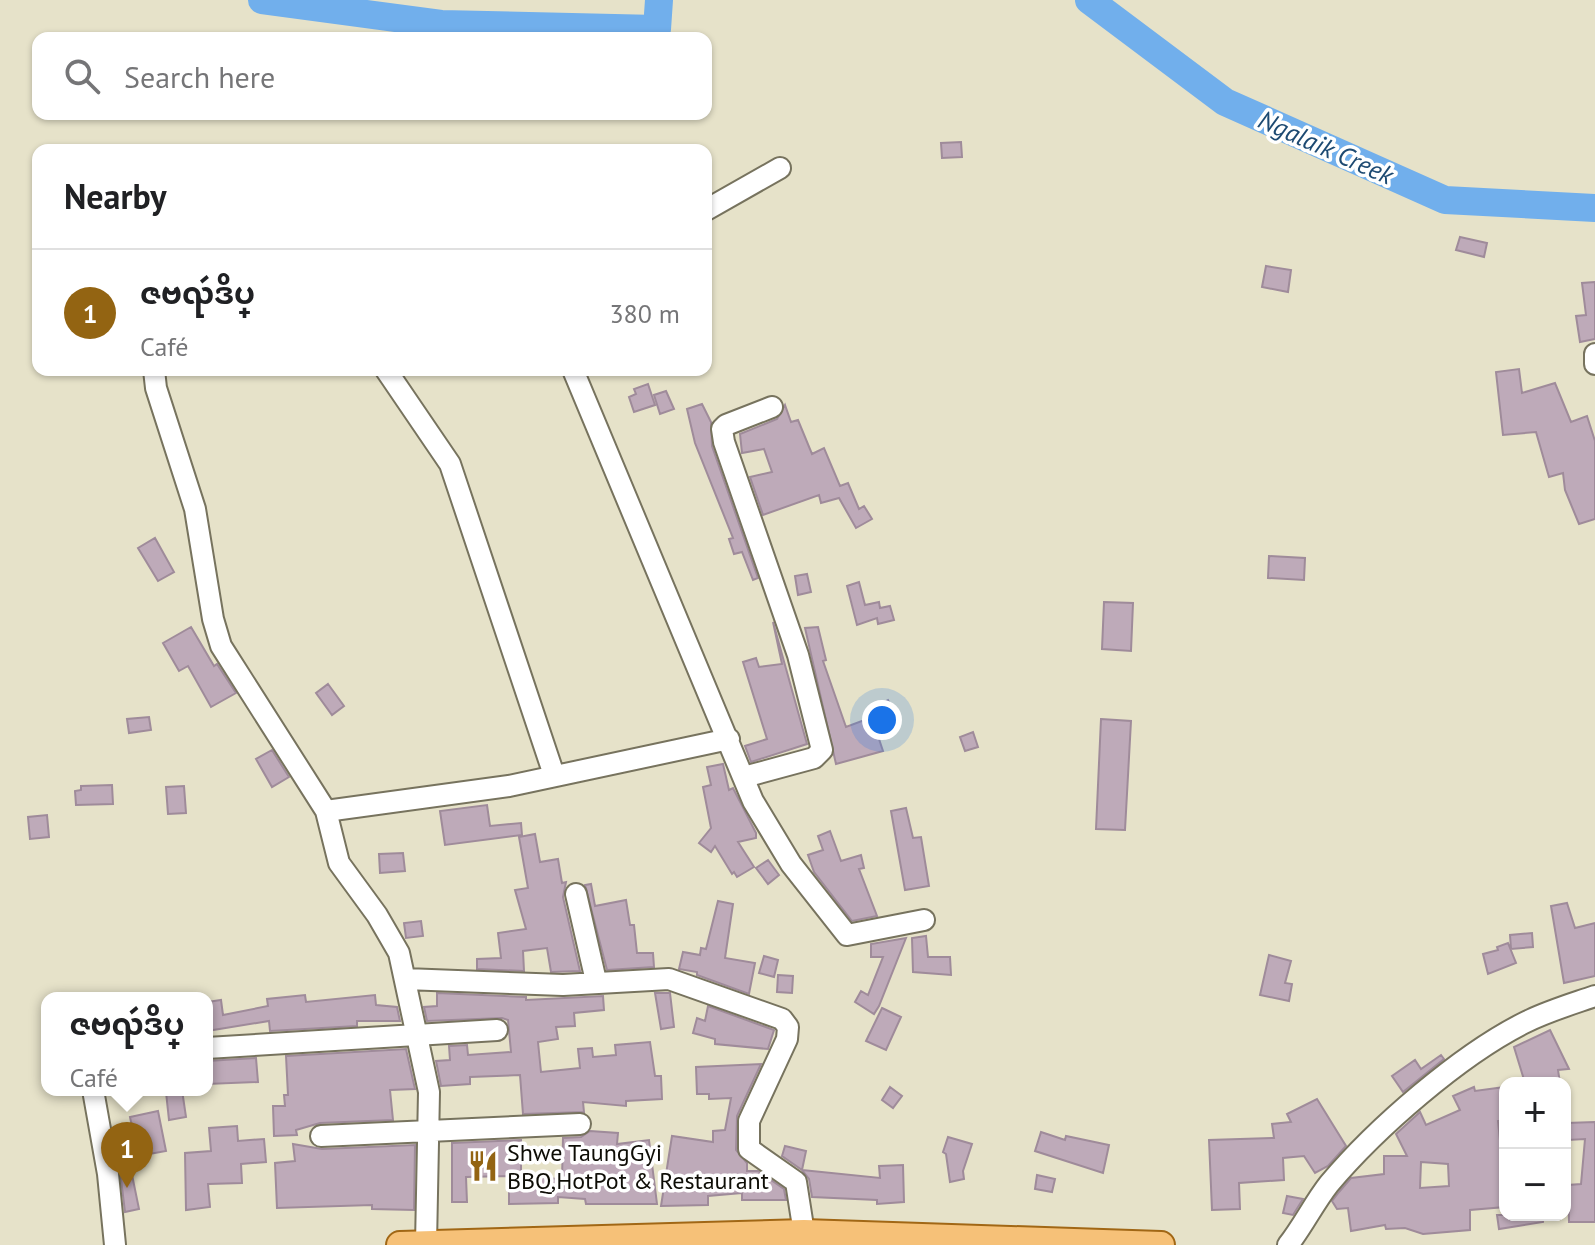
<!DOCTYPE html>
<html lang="en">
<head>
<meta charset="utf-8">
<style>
	body { margin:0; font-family:"PT Sans","Noto Sans Myanmar",sans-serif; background:#f2f2f2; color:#202124 }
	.controls { position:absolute; right:24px; bottom:24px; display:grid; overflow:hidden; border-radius:16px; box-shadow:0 2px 6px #0004 }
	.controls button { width:72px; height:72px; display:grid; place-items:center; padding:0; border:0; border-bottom:2px solid #e0e0e0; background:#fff; color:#202124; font:40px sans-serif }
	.you { position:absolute; left:882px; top:720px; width:28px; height:28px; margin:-20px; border:6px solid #fff; border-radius:50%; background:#1a73e8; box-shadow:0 0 0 12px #1a73e833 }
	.badge { display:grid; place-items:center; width:52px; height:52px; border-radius:50%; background:#936412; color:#fff; font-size:26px; font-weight:700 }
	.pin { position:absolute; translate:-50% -66px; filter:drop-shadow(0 2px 4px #0008) }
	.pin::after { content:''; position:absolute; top:42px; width:28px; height:24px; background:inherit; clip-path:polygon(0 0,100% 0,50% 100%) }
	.popup { position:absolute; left:41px; top:992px; width:172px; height:104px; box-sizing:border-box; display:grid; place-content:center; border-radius:16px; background:#fff; filter:drop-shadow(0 2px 6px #0005); font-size:26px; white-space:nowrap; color:#757577 }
	.popup b { font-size:30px; color:#202124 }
	.popup::after { content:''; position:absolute; left:50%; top:100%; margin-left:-16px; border:16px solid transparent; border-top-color:#fff }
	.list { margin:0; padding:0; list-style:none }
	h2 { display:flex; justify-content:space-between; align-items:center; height:104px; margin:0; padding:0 32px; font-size:34px }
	h2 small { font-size:26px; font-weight:400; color:#757577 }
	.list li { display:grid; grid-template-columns:52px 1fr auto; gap:24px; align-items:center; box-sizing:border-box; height:128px; padding:0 32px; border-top:2px solid #e0e0e0 }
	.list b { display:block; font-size:30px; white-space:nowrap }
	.list p { margin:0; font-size:26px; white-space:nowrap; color:#757577 }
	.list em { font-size:26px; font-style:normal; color:#757577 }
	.icon { flex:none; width:44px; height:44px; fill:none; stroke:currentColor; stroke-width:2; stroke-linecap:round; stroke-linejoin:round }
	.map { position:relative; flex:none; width:1595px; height:1245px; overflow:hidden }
	.search { position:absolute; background:#fff; box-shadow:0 2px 6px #0004; left:32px; top:32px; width:680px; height:88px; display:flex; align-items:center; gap:20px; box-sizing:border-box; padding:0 28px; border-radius:16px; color:#757577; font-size:30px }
	.panel { position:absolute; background:#fff; box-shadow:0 2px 6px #0004; left:32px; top:144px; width:680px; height:232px; border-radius:16px }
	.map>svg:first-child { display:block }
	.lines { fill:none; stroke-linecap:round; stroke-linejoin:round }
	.river { stroke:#71afec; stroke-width:28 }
	.building { fill:#beaab9; stroke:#9f8b9a; stroke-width:2; fill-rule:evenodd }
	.minor-casing { stroke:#77735e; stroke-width:24 }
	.major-casing { stroke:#a16715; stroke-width:30 }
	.minor { stroke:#fff; stroke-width:20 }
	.major { stroke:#f6c178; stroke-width:26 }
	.labels { text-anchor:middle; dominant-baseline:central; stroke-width:7; stroke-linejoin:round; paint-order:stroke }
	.poi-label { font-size:24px; fill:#0d0c05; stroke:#fff; text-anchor:start }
	.water-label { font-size:26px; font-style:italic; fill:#1d4a72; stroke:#fff }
</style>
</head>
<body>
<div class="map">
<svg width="1595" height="1245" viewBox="0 0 1595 1245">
	<rect width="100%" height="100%" fill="#e6e2c9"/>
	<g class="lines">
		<path class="river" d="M262,0L441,24L657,29L659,0
			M1089,0L1225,102L1445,200L1595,208"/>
	</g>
	<path class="building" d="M961,142L962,157L942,158L941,143Z
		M1460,237L1487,243L1484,257L1456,250Z
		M1266,266L1291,270L1288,292L1262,287Z
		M1595,282V339L1580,342L1576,316L1586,315L1582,283Z
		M1519,369L1522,393L1555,383L1571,422L1587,416L1595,441V519L1579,524L1565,490L1563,473L1549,477L1536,432L1503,435L1496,372Z
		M648,384L655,405L634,412L629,397L636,394L634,389Z
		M666,391L674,409L660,414L654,395Z
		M702,404L711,422L712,446L758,578L753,580L742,552L734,554L729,539L733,538L695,443L687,409Z
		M785,405L791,422L798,420L812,454L824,448L840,486L848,483L859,509L864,506L872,519L856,528L839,498L821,503L819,495L763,515L750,477L772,472L764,449L742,453L740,434L777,419Z
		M155,538L174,572L158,581L138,548Z
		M1269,556L1305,558L1304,580L1268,578Z
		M807,574L811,592L798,595L795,576Z
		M859,582L865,605L879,602L880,608L890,606L894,620L878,624L877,618L857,625L847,586Z
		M1104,602L1133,603L1131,651L1102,649Z
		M773,622L807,744L751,762L745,746L767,739L743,662L756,658L759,667L782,664Z
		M191,627L214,666L217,664L236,693L211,707L188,666L179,671L163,643Z
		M818,627L826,660L823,661L846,727L878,715L874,707L888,700L896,716L886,721L889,733L878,736L883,751L836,764L805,628Z
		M328,684L344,706L332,715L316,693Z
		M149,717L151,730L129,733L127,719Z
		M1101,719L1131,721L1125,830L1096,829Z
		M973,732L978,747L965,751L960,737Z
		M272,750L289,777L272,787L256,759Z
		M723,764L729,790L733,788L756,833V838L738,842L754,867L737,877L734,872L732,874L715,846L711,852L699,843L711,828L703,787L711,785L707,767Z
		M112,785L113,804L76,805L75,791L81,790V786Z
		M184,786L186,813L168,814L166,787Z
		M487,805L490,826L521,823L522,835L445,845L440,811Z
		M906,808L913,838L921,837L929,886L905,890L891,811Z
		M47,815L49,837L30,839L28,817Z
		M830,831L841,861L861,855L864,868L859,869L877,916L852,921L814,872L808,855L823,850L818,836Z
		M535,834L540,862L558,859L562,883L566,882L563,897L580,971L551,972L547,948L523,951L524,971L477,969V959L501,958L498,933L526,929L515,890L528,888L519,837Z
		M403,853L405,871L380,873L379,854Z
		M768,860L779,875L768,884L756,868Z
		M591,884L595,906L626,900L630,925H634L637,953H653L654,967L607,970L585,885Z
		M718,901L733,904L725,958L755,963L749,994L697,975V972L679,969L683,952L700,955L701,948L706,949Z
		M1567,903L1575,928L1595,923V976L1564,983L1551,906Z
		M421,921L423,936L406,938L404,923Z
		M1532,933L1533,947L1511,949L1510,935Z
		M926,936L928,957H950L951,975L913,972L912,938Z
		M906,938L879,1006L874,1014L855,1002L861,991L868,995L883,957H871V944Z
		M1508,943L1516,963L1488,974L1483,954L1498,950L1497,947Z
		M1269,955L1291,961L1285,983L1292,984L1289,1001L1260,995Z
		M764,956L778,960L774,977L759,973Z
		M778,975L793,976L792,993L777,992Z
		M437,993L526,997V1000L603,996L604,1010L574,1013L575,1026L556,1027L558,1039L538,1042L541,1072L580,1068L578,1049L592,1048L593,1057L616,1055L615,1045L650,1042L655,1076H661L662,1099L626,1101V1106L583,1102L584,1112L523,1114L520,1075L470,1077V1084L441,1086L436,1061L450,1060L449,1046L467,1045L468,1055L511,1052L508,1020L502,1018L427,1021L424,1007L437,1006Z
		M655,993H670L674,1027L661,1029Z
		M305,995L306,1002L375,995L376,1005L397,1007L400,1021H357V1026L270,1031L269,1021L207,1031V1002L221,1000L223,1015L268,1006L267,999Z
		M708,1006L774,1030L768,1049L715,1044V1039L693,1033L697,1018L705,1021Z
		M882,1008L901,1017L886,1050L866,1041Z
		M1550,1030L1569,1069L1558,1070L1560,1083H1525L1514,1047Z
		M406,1049L415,1089L390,1090L393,1120L320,1123L296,1130L297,1135L274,1136L273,1106H285L284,1095H288L286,1056Z
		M1441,1055L1444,1059L1403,1092L1392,1076L1415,1060L1421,1069Z
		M256,1058L258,1082L207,1084V1061Z
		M761,1064L737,1116L736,1150L747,1163V1171H758L784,1189L786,1200H742V1193L708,1196V1205L661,1206L672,1136L713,1142V1131L725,1130L731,1098L709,1099V1094H697L696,1067Z
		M890,1087L902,1096L893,1108L882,1100Z
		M1474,1087L1475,1091L1505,1087V1120L1498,1121L1502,1159L1505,1158V1207L1470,1210V1230L1423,1234L1405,1228L1386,1229L1385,1225L1351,1231L1348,1208L1337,1209L1332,1201L1339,1192L1351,1178L1384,1174V1156H1407L1396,1134L1420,1112L1426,1125L1460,1110L1453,1096ZM1421,1162L1448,1164L1449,1186L1420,1188Z
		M182,1090L186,1117L169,1120L166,1092Z
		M1317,1099L1346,1146L1328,1166L1315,1173L1304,1156L1283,1158L1284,1180L1239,1183L1240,1209L1212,1210L1209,1140L1274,1138L1272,1124L1291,1122L1287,1114Z
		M158,1111L166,1151L138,1156L130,1117Z
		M1595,1122V1222H1569L1568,1185L1581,1184L1585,1139L1568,1140L1567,1123Z
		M237,1126L238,1141L264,1139L266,1162L241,1164L242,1183L208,1184L210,1207L186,1210L185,1153L211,1151L209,1128Z
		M590,1131L618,1133L617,1144L649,1140L657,1204H586L585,1199L558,1197V1203L509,1204V1176L466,1177L467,1202H452V1143L521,1140V1177L562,1179L563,1138L581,1137Z
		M1041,1132L1065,1140L1066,1136L1109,1145L1103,1173L1035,1151Z
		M948,1137L972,1144L963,1171L964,1179L950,1182L946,1154L943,1152Z
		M293,1144L322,1149L415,1145L414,1210L372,1209V1205L277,1208L275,1163L295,1161Z
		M785,1146L806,1151L802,1170L782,1156Z
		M129,1160L139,1209L125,1212L119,1162Z
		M903,1165L904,1202L877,1204V1200L812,1197L809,1179L802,1170L880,1178L879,1166Z
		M1037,1175L1055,1179L1052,1192L1035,1189Z
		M1287,1196L1303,1199L1293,1215L1283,1213Z
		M1497,1215H1543V1222L1499,1229Z"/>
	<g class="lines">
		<defs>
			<path id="minor" d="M706,210L780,168
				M1595,354V364
				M154,370L156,388L195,509L213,619L221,646L326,811L339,863L377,915L399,953L429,1092L426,1244
				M386,370L450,464L554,775
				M573,370L753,801L791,864L847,935L924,920
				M744,777L814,758L822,750L798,655L724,442L722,429L726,425L772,407
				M326,811L509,786L729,739
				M576,894L596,981
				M405,979L563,985L669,979L782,1019L788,1027L787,1039L749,1121V1149L796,1182L804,1233
				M207,1048L497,1030
				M93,1090L108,1174L115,1245
				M321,1136L580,1124
				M1288,1245C1303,1226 1314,1203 1329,1184C1376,1128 1461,1054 1526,1022C1548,1011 1572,1004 1595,996"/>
			<path id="major" d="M400,1245L804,1233L1161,1245"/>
		</defs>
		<use href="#minor" class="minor-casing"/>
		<use href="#major" class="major-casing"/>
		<use href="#minor" class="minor"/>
		<use href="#major" class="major"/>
	</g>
	<defs>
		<symbol id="restaurant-bare" viewBox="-9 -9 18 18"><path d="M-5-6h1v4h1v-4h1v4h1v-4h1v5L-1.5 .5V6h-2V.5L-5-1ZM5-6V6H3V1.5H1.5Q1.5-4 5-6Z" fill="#936412" stroke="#fff" stroke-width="2.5" paint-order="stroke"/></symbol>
	</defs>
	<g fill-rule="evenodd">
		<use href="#restaurant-bare" x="461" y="1144" width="44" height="44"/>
	</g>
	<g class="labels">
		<g class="poi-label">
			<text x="507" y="1152">Shwe TaungGyi<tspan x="507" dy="28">BBQ,HotPot &amp; Restaurant</tspan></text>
		</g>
		<g class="water-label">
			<text transform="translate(1326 147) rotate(24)">Ngalaik Creek</text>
		</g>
	</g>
</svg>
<div class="controls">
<button>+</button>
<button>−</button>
</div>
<div class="you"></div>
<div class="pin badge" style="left:127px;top:1188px">1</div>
<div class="popup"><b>ဇဗၺဴဒိပ္</b>Café</div>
<div class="search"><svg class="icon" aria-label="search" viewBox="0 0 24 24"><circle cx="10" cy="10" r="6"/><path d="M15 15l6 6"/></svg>Search here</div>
<section class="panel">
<h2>Nearby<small></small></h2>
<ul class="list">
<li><span class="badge">1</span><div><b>ဇဗၺဴဒိပ္</b><p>Café</p></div><em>380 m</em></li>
</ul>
</section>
</div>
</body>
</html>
